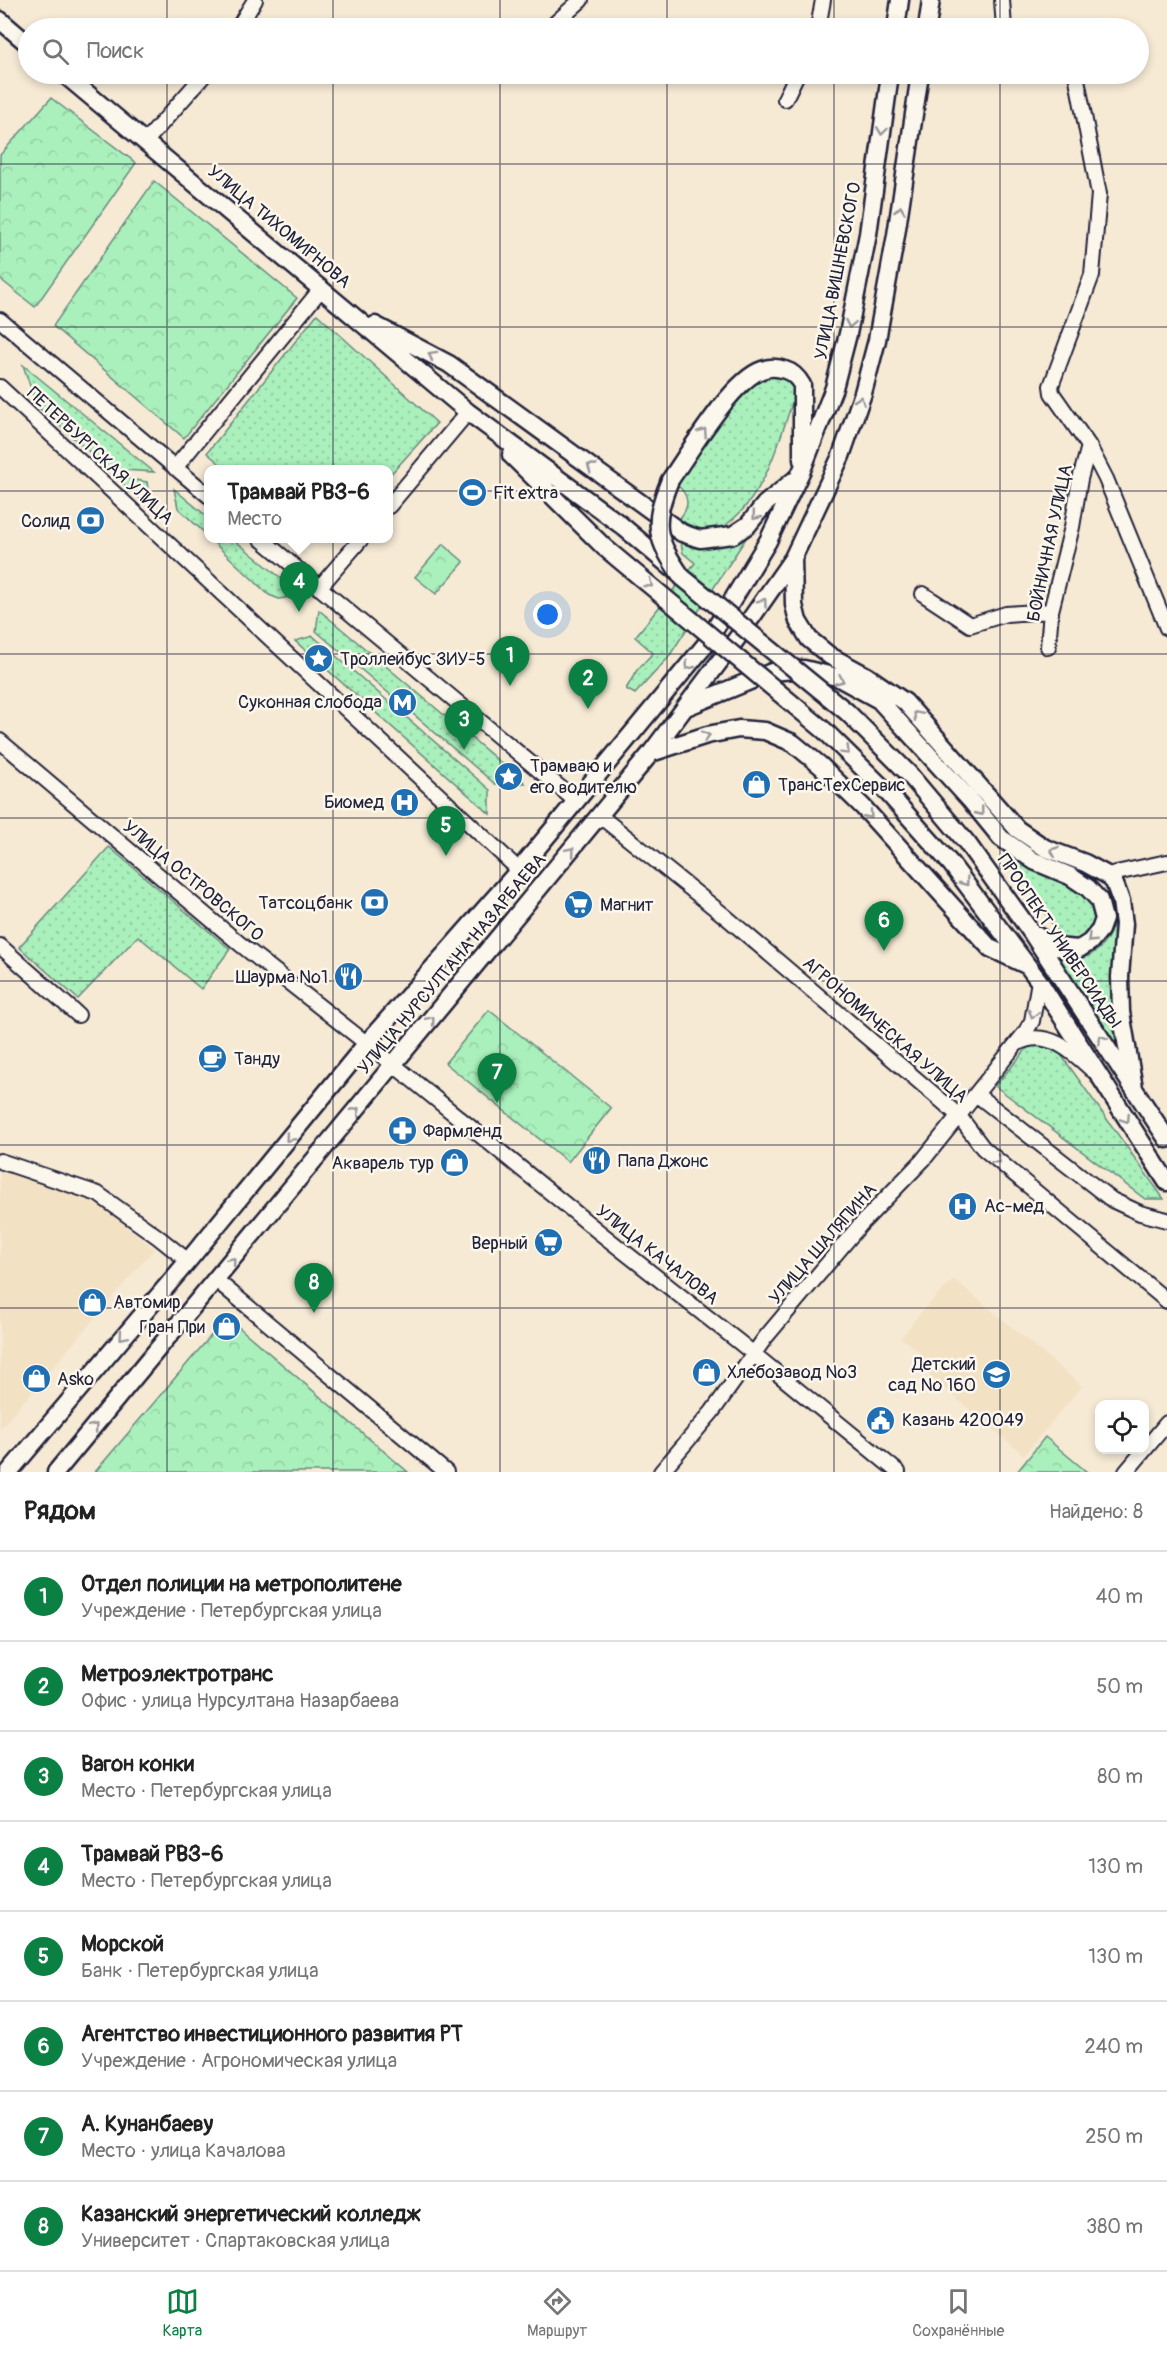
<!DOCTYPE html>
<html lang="ru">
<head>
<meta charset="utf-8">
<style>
	body { margin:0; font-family:Pangolin,sans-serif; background:#f2f2f2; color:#222 }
	.controls { position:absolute; right:18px; bottom:18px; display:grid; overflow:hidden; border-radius:12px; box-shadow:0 3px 9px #0003 }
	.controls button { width:54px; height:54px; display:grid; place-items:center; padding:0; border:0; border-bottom:2px solid #e0e0e0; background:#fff; color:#222; font:30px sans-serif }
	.you { position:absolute; left:548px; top:615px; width:21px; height:21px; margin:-15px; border:4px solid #fff; border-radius:50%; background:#1a73e8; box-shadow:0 0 0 9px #1a73e833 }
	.badge { display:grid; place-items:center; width:39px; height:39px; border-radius:50%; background:#0b8043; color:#fff; font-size:20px; font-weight:700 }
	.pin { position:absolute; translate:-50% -50px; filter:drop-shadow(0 2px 3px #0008) }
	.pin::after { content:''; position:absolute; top:32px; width:21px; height:18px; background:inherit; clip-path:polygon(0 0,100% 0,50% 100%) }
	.popup { position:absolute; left:204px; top:465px; width:189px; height:78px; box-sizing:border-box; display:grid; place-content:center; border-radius:12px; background:#fff; filter:drop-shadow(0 2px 4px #0005); font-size:20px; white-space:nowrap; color:#767676 }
	.popup b { font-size:22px; color:#222 }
	.popup::after { content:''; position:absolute; left:50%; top:100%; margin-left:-12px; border:12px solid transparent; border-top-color:#fff }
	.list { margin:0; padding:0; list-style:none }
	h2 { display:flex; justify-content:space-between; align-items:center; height:78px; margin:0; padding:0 24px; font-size:26px }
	h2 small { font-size:20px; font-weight:400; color:#767676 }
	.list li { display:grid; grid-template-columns:39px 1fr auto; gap:18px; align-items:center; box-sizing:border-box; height:90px; padding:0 24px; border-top:2px solid #e0e0e0 }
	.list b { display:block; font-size:22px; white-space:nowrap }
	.list p { margin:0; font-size:20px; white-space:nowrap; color:#767676 }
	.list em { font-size:20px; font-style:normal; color:#767676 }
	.icon { flex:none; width:33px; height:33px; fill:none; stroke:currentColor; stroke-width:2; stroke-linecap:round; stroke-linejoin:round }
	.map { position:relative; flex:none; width:1167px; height:1472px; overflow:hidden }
	.search { position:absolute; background:#fff; box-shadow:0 3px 9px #0003; left:18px; right:18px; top:18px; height:66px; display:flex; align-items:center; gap:15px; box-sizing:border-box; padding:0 21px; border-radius:33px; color:#767676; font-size:22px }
	.sheet { height:798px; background:#fff }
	nav { display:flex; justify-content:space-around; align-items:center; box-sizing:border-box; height:84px; border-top:2px solid #e0e0e0; background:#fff; font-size:16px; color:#767676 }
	nav a { display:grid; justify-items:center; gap:3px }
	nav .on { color:#0b8043 }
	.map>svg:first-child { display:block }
	.built { fill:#f3e1c4 }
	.grass { fill:url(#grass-dots); stroke:#66897c; stroke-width:1.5 }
	.forest { fill:url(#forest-crowns); stroke:#66897c; stroke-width:1.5 }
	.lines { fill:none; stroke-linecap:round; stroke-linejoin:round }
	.minor-casing { stroke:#22223b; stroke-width:18 }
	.major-casing { stroke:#22223b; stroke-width:21 }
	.minor { stroke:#fbf7ec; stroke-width:14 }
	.major { stroke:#fbf7ec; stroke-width:16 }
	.major-bridge-casing { stroke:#22223b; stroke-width:21; stroke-linecap:butt }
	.major-bridge { stroke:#fbf7ec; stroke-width:16 }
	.oneway { stroke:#99979c }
	.grid { fill:none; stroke:#22223b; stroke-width:1.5; stroke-opacity:0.55 }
	.labels { text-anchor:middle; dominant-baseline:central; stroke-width:5; stroke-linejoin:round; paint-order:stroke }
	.street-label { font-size:18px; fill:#22223b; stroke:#fbf7ec }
	.poi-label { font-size:18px; fill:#22223b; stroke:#fbf7ec; text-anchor:start }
</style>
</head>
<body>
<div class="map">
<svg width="1167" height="1472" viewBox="0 0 1167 1472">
	<defs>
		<pattern id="grass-dots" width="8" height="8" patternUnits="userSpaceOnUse" patternTransform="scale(1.5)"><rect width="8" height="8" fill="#aaf0bc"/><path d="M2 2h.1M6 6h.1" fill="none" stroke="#92cea2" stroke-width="1.8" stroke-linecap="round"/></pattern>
		<pattern id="forest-crowns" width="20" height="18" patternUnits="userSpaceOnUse" patternTransform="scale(1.5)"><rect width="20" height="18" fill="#aaf0bc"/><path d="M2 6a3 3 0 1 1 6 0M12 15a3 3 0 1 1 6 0" fill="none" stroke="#92cea2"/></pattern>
	</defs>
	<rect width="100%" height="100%" fill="#f6ead5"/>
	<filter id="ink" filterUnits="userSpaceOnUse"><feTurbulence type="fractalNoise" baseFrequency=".0167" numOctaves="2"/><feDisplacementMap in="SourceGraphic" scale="12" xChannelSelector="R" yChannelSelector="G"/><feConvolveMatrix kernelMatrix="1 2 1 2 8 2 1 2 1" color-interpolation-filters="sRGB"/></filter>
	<g filter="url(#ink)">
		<path class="built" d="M0,1169L94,1200L154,1249L0,1429Z
			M954,1279L1082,1386L1024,1455L912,1361L920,1352L901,1338L922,1311Z"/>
		<path class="grass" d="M317,314L437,423L389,476V470L226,469L207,453Z
			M23,365L154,472L109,469L37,406Z
			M758,375H786L797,389C780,435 768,494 727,524V531H699L679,519C691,506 689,495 676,484C702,447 726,406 758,375Z
			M116,477L147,482L148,489L152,494L145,503Z
			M174,489L209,518V537L178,508Z
			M750,532L668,658L635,694L626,689L637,670L653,653L635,637L695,563L683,553L679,534Z
			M210,539H233L302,595L279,599L269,595Z
			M319,610L525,783L495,784L316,631Z
			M313,636L490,790V814L295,641Z
			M1000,842C1020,854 1081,884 1092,901C1097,908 1096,920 1095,928L1077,942H1068L1059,935Z
			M109,847L230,949L201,989L138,936L78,999L19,947Z
			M1117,911L1113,953L1111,1010L1119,1053L1056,954C1092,968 1110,944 1117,911Z
			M1030,1045H1054L1164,1199H1145L995,1086Z"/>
		<path class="forest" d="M51,98L136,163L35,307L0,279V155Z
			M154,181L297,298L184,438L53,326Z
			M443,544L464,562L436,594L415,577Z
			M489,1010L611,1108L568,1162L445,1063Z
			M226,1318L235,1324L408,1472H95Z
			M1045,1437L1087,1472H1017Z"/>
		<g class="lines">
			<defs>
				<path id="minor" d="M1002,0L1004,28
					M238,28L255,0
					M550,28L581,0
					M818,28L823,0
					M1076,74L1099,194L1092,275L1051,386L1052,393L1089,446L1106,479L1167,628
					M785,99L797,74
					M146,141L205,74
					M0,320L209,496
					M0,387L519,870
					M175,468L321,289
					M389,506L468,412
					M260,538L576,801
					M319,588L362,538
					M923,594L970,625L1006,614L1051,611
					M1048,647L1051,611L1072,527L1080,479L1089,446
					M0,741L240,944L394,1065L599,1232L739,1342L898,1472
					M600,816L726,917L943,1102L959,1116L983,1148L1167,1301
					M1107,875L1167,862
					M0,946L78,1015
					M1018,1043C1046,1028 1072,1051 1092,1070
					M977,1095L1112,1200L1140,1213L1167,1220
					M0,1161L98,1194L158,1237L188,1261
					M216,1280L446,1472
					M661,1472L712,1412L765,1338L860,1225L923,1160L1025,1033L1032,1021L1039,981
					M1126,1472L1167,1423"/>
				<path id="major" d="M0,20L28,44
					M896,28L900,0
					M927,28L931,0
					M64,74L468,412L621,525L679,574
					M375,325L449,364L682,533L700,539L733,535L748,525L765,504L793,481
					M511,455L604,547
					M670,480C689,453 732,380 762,370C769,367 777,367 785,370C792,372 798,378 802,385V460
					M793,558L794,605L798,621L809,639L830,656L867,676L905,702L1017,829L1045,848L1085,863L1107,875L1114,882L1121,901L1124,924L1120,977L1121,1012L1134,1088
					M686,707L772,672L804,669L837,677L879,700L970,800L1001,838L1034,861L1070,876L1088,888L1099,900L1104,919L1100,930L1090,942L1079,949L1055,947L1031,932
					M651,753L707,735L739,729L765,731L793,743L821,766L863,807L990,948L1026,965
					M908,773L967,843L1031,932L1167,1139
					M886,791L951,864L1039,981L1167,1182
					M9,1472L188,1261L366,1044L519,870L706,644L768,541L802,470L834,388L848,334L868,234L890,74
					M56,1472L650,754L738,637L793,558L841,456L863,393L877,340L896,235L920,74"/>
			</defs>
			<use href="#minor" class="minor-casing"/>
			<use href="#major" class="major-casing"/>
			<use href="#minor" class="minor"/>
			<use href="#major" class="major"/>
			<defs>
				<path id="major-bridge" d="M670,480C652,524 655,538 682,577L847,712L908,773
					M604,547L825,731L886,791"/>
			</defs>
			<use href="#major-bridge" class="major-bridge-casing"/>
			<use href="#major-bridge" class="major-bridge"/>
		</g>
		<defs><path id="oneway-chevron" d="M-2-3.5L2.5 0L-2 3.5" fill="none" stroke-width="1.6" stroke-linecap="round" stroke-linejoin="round" transform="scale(1.5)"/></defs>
		<g class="oneway">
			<use href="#oneway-chevron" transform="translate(882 131) rotate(98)"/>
			<use href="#oneway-chevron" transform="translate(900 210) rotate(-81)"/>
			<use href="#oneway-chevron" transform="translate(850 324) rotate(101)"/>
			<use href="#oneway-chevron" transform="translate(432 355) rotate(-151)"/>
			<use href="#oneway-chevron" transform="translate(860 400) rotate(-71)"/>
			<use href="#oneway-chevron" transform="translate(703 432) rotate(-56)"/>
			<use href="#oneway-chevron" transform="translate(591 467) rotate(-144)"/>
			<use href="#oneway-chevron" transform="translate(756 516) rotate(129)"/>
			<use href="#oneway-chevron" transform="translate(649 584) rotate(40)"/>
			<use href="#oneway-chevron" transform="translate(763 602) rotate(-55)"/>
			<use href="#oneway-chevron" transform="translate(689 666) rotate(129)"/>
			<use href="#oneway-chevron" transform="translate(840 680) rotate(24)"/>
			<use href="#oneway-chevron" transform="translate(917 715) rotate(-131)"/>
			<use href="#oneway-chevron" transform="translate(706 736) rotate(-14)"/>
			<use href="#oneway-chevron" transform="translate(846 751) rotate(45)"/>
			<use href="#oneway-chevron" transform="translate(980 812) rotate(51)"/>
			<use href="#oneway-chevron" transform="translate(869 815) rotate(48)"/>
			<use href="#oneway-chevron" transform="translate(571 851) rotate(-50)"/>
			<use href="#oneway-chevron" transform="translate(1054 851) rotate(-158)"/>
			<use href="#oneway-chevron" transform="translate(965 882) rotate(53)"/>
			<use href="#oneway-chevron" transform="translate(1091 939) rotate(137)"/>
			<use href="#oneway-chevron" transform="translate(1033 1014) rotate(105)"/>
			<use href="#oneway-chevron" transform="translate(431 1020) rotate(-50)"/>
			<use href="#oneway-chevron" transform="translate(1102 1039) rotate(-123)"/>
			<use href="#oneway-chevron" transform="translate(356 1111) rotate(-51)"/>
			<use href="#oneway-chevron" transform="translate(1126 1119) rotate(57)"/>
			<use href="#oneway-chevron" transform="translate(289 1138) rotate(130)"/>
			<use href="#oneway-chevron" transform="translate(997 1160) rotate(39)"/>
			<use href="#oneway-chevron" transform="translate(232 1261) rotate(-50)"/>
			<use href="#oneway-chevron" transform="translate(123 1336) rotate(131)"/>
			<use href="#oneway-chevron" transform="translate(94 1427) rotate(-50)"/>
		</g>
	</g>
	<path class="grid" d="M167,0V28M333,0V28M500,0V28M667,0V28M834,0V28M1000,0V28M167,74V1472M333,74V1472M500,74V1472M667,74V1472M834,74V1472M1000,74V1472M0,164H1167M0,327H1167M0,491H1167M0,654H1167M0,818H1167M0,981H1167M0,1145H1167M0,1308H1167"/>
	<defs>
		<symbol id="stadium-disc" viewBox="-11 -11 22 22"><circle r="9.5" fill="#1f6fb2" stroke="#fbf7ec"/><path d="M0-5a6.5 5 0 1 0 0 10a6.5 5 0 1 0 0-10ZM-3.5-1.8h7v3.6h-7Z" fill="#fff"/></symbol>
		<symbol id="bank-disc" viewBox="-11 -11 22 22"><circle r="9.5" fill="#1f6fb2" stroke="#fbf7ec"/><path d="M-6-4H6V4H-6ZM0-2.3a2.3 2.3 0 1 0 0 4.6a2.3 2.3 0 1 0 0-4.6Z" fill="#fff"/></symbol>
		<symbol id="sight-disc" viewBox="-11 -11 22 22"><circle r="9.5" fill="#1f6fb2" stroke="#fbf7ec"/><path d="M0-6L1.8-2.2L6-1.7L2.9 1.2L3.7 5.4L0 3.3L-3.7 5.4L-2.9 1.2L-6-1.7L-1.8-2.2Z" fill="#fff"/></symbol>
		<symbol id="metro-disc" viewBox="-11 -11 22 22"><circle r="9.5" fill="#1f6fb2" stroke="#fbf7ec"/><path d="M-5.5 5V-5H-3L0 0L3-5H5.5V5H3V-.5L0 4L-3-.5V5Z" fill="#fff"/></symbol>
		<symbol id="shop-disc" viewBox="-11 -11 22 22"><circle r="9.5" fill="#1f6fb2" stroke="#fbf7ec"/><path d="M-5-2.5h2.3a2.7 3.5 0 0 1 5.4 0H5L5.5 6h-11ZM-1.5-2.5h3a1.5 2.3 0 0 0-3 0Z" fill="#fff"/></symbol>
		<symbol id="hospital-disc" viewBox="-11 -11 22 22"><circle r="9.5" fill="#1f6fb2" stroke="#fbf7ec"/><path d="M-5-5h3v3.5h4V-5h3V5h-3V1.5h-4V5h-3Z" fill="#fff"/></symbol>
		<symbol id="supermarket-disc" viewBox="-11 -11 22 22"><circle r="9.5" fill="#1f6fb2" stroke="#fbf7ec"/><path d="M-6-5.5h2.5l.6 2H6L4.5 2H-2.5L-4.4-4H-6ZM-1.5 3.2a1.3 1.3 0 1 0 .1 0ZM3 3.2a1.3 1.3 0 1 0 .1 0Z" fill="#fff"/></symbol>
		<symbol id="restaurant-disc" viewBox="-11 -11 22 22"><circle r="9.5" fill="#1f6fb2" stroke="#fbf7ec"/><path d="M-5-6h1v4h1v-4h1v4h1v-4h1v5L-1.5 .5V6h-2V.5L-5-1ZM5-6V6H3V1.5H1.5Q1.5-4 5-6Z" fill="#fff"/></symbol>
		<symbol id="cafe-disc" viewBox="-11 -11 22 22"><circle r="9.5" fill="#1f6fb2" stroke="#fbf7ec"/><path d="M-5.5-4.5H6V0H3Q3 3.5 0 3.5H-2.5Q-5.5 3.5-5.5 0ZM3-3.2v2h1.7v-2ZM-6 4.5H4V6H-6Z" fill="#fff"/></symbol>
		<symbol id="pharmacy-disc" viewBox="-11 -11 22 22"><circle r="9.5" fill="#1f6fb2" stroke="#fbf7ec"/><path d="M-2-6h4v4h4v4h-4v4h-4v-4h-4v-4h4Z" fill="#fff"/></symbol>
		<symbol id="school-disc" viewBox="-11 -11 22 22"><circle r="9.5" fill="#1f6fb2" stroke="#fbf7ec"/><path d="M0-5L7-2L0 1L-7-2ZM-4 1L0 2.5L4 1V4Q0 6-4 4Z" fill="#fff"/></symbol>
		<symbol id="civic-disc" viewBox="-11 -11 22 22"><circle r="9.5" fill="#1f6fb2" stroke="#fbf7ec"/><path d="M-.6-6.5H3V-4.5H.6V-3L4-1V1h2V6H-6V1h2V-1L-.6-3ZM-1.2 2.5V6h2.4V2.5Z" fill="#fff"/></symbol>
	</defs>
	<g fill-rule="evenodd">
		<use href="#stadium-disc" x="456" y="476" width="33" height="33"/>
		<use href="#bank-disc" x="74" y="504" width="33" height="33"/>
		<use href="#sight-disc" x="302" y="642" width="33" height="33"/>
		<use href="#metro-disc" x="386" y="686" width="33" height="33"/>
		<use href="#sight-disc" x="492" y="760" width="33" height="33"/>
		<use href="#shop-disc" x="740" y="768" width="33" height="33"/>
		<use href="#hospital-disc" x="388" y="786" width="33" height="33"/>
		<use href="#bank-disc" x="358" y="886" width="33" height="33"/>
		<use href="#supermarket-disc" x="562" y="888" width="33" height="33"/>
		<use href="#restaurant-disc" x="332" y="960" width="33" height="33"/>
		<use href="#cafe-disc" x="196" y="1042" width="33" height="33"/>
		<use href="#pharmacy-disc" x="386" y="1114" width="33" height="33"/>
		<use href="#restaurant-disc" x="580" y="1144" width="33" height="33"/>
		<use href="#shop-disc" x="438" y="1146" width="33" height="33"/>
		<use href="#hospital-disc" x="946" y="1190" width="33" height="33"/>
		<use href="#supermarket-disc" x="532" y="1226" width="33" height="33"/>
		<use href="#shop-disc" x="76" y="1286" width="33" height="33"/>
		<use href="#shop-disc" x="210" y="1310" width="33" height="33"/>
		<use href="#shop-disc" x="690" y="1356" width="33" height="33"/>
		<use href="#school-disc" x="980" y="1358" width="33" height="33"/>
		<use href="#shop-disc" x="20" y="1362" width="33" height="33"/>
		<use href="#civic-disc" x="864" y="1404" width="33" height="33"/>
	</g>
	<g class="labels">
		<g class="street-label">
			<text transform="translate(279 227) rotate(40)">УЛИЦА ТИХОМИРНОВА</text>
			<text transform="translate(838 271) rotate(-79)">УЛИЦА ВИШНЕВСКОГО</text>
			<text transform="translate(100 456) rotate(43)">ПЕТЕРБУРГСКАЯ УЛИЦА</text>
			<text transform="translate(1050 543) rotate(-78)">БОЙНИЧНАЯ УЛИЦА</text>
			<text transform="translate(193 881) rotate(40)">УЛИЦА ОСТРОВСКОГО</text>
			<text transform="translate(1059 941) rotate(56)">ПРОСПЕКТ УНИВЕРСИАДЫ</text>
			<text transform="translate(452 964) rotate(-50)">УЛИЦА НУРСУЛТАНА НАЗАРБАЕВА</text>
			<text transform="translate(885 1030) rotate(41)">АГРОНОМИЧЕСКАЯ УЛИЦА</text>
			<text transform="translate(823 1244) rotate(-49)">УЛИЦА ШАЛЯПИНА</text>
			<text transform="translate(657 1255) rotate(38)">УЛИЦА КАЧАЛОВА</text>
		</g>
		<g class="poi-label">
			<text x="493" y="493">Fit extra</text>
			<text x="70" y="521" text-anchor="end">Солид</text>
			<text x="340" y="659">Троллейбус ЗИУ-5</text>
			<text x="382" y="702" text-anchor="end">Суконная слобода</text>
			<text x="530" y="766">Трамваю и<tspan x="530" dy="21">его водителю</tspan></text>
			<text x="778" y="785">ТрансТехСервис</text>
			<text x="384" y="802" text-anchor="end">Биомед</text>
			<text x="353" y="903" text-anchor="end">Татсоцбанк</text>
			<text x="600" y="905">Магнит</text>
			<text x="328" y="977" text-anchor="end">Шаурма №1</text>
			<text x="234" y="1059">Танду</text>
			<text x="423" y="1131">Фармленд</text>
			<text x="618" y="1161">Папа Джонс</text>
			<text x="434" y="1163" text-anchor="end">Акварель тур</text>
			<text x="984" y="1206">Ас-мед</text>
			<text x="528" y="1243" text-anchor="end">Верный</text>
			<text x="113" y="1302">Автомир</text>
			<text x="205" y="1327" text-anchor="end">Гран При</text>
			<text x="976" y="1364" text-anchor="end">Детский<tspan x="976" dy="21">сад № 160</tspan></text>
			<text x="727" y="1372">Хлебозавод №3</text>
			<text x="57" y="1379">Asko</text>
			<text x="902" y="1420">Казань 420049</text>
		</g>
	</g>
</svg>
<div class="controls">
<button><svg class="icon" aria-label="locate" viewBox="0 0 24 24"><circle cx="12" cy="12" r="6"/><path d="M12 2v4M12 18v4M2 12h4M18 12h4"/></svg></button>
</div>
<div class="you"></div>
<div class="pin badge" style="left:510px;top:686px">1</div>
<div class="pin badge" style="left:588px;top:709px">2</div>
<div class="pin badge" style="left:464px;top:750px">3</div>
<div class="pin badge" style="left:299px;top:612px">4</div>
<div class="popup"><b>Трамвай РВЗ-6</b>Место</div>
<div class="pin badge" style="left:446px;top:856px">5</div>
<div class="pin badge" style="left:884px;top:951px">6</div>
<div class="pin badge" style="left:497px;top:1103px">7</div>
<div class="pin badge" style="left:314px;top:1313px">8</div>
<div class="search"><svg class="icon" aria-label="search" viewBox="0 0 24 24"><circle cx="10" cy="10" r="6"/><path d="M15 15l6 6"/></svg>Поиск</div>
</div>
<section class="sheet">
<h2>Рядом<small>Найдено: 8</small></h2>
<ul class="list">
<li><span class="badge">1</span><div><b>Отдел полиции на метрополитене</b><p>Учреждение · Петербургская улица</p></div><em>40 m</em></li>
<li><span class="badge">2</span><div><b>Метроэлектротранс</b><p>Офис · улица Нурсултана Назарбаева</p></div><em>50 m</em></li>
<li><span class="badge">3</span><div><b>Вагон конки</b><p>Место · Петербургская улица</p></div><em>80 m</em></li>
<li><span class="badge">4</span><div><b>Трамвай РВЗ-6</b><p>Место · Петербургская улица</p></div><em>130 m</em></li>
<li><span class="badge">5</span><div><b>Морской</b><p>Банк · Петербургская улица</p></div><em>130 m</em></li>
<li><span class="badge">6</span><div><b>Агентство инвестиционного развития РТ</b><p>Учреждение · Агрономическая улица</p></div><em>240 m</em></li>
<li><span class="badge">7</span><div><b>А. Кунанбаеву</b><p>Место · улица Качалова</p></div><em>250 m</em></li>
<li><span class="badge">8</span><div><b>Казанский энергетический колледж</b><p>Университет · Спартаковская улица</p></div><em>380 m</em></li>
</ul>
</section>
<nav>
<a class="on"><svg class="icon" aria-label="map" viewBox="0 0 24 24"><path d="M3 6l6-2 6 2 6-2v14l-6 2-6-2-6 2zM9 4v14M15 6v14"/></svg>Карта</a>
<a><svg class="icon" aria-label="directions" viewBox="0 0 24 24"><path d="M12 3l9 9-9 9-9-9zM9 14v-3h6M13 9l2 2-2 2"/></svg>Маршрут</a>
<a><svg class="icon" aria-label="saved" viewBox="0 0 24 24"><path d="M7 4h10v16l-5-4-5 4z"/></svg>Сохранённые</a>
</nav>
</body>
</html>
